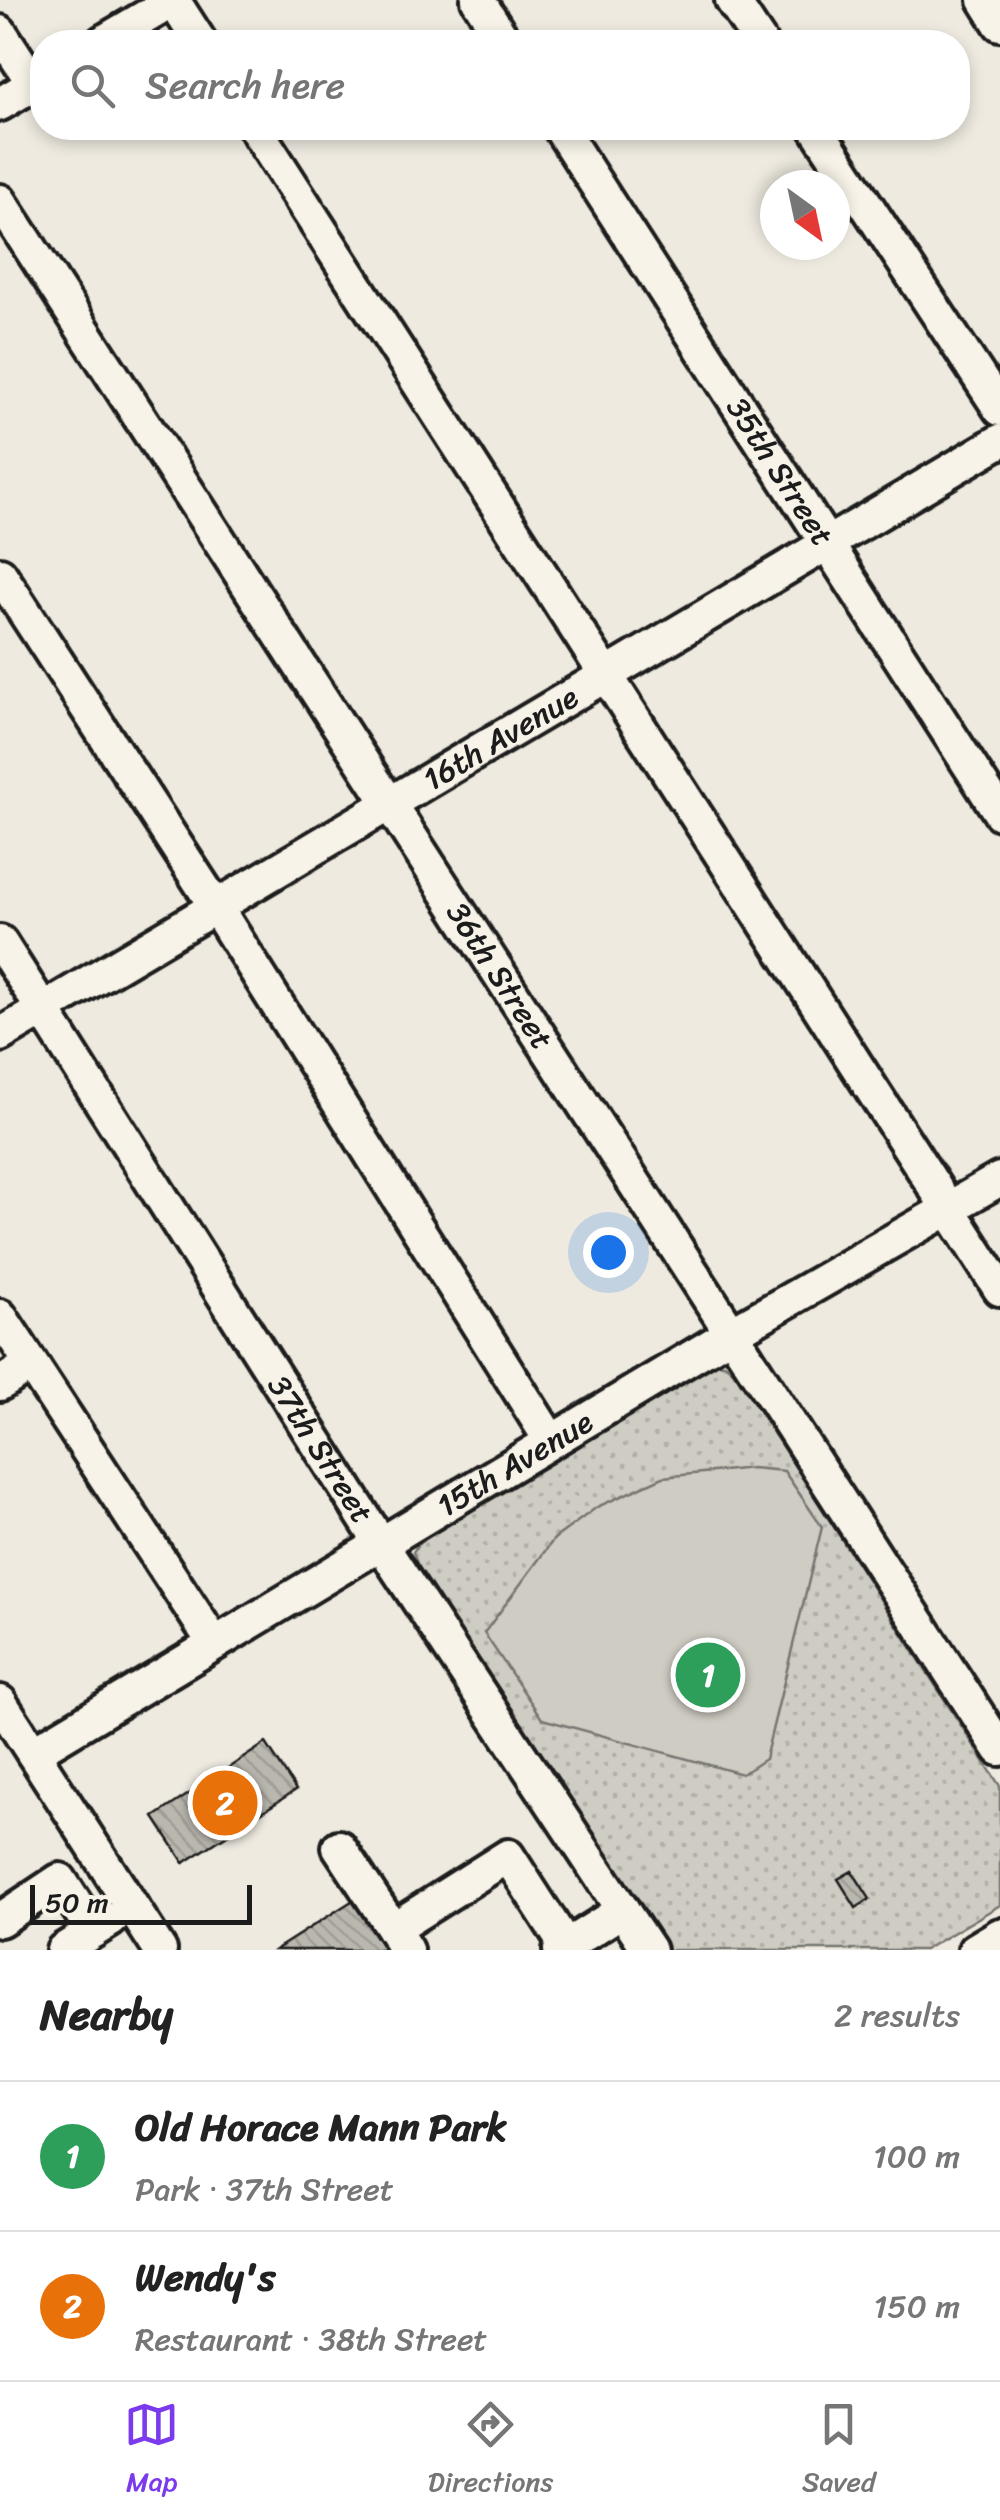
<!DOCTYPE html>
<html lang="en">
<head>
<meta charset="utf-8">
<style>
	body { margin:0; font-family:Sriracha,sans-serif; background:#f2f2f2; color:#222 }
	.compass { position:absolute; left:760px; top:170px; width:90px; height:90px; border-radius:50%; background:#fff; box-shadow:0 5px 15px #0003; rotate:147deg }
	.scale { position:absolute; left:30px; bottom:25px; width:222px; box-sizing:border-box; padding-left:10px; border:5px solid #1c1c1c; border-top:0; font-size:28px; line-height:35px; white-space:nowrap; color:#1c1c1c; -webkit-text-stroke:8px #f7f3e8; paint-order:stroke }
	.you { position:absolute; left:608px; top:1252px; width:35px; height:35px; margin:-25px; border:8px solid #fff; border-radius:50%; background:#1a73e8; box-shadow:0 0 0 15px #1a73e833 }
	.badge { display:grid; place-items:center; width:65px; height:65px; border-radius:50%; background:#7c3aed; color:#fff; font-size:32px; font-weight:700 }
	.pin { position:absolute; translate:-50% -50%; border:5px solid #fff; box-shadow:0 2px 10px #0006 }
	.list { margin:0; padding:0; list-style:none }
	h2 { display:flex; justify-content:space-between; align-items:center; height:130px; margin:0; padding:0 40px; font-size:42px }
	h2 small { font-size:32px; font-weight:400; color:#767676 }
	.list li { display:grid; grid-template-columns:65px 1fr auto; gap:30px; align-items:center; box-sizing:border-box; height:150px; padding:0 40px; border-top:2px solid #e0e0e0 }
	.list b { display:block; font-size:38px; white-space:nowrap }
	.list p { margin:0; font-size:32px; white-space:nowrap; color:#767676 }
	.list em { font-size:32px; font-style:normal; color:#767676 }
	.icon { flex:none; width:55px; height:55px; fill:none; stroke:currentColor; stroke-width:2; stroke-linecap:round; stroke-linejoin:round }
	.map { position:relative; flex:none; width:1000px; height:1950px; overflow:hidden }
	.search { position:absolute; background:#fff; box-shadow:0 5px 15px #0003; left:30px; right:30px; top:30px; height:110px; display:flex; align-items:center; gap:25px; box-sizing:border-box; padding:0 35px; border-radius:40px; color:#767676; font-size:38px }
	.sheet { height:430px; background:#fff }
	nav { display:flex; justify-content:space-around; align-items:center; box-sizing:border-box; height:140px; border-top:2px solid #e0e0e0; background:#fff; font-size:28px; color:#767676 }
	nav a { display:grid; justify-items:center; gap:5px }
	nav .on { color:#7c3aed }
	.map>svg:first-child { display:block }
	.green { fill:url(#green-dots); stroke:#767470; stroke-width:2.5 }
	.pitch { fill:#cfccc3; stroke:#767470; stroke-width:2.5 }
	.building { fill:url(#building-back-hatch); stroke:#1c1c1c; stroke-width:2.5 }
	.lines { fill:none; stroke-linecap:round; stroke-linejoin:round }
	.minor-casing { stroke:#1c1c1c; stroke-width:40 }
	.minor { stroke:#f7f3e8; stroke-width:32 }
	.labels { text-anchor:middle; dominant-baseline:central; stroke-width:9; stroke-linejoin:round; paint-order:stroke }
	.street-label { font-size:32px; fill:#1c1c1c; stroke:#f7f3e8 }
</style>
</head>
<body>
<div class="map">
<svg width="1000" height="1950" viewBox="0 0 1000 1950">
	<defs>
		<pattern id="green-dots" width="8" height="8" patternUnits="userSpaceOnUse" patternTransform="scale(2.5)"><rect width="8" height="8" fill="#cfccc3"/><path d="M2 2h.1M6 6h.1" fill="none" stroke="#b1afa7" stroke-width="1.8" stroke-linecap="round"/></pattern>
		<pattern id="building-back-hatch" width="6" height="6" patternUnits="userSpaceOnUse" patternTransform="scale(2.5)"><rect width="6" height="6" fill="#bab7af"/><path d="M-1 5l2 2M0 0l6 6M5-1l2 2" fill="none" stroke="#9f9d96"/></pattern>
	</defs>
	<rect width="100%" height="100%" fill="#eeeae0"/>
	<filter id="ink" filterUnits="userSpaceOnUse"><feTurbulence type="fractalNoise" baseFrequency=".01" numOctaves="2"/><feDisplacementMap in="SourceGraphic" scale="20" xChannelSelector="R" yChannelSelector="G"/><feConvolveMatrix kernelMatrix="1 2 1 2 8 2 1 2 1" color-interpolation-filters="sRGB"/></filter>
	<g filter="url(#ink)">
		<path class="green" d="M712,1363L725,1364L735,1373L1000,1786V1905L924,1950H664L417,1564L413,1552L427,1532Z"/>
		<path class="pitch" d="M752,1468L784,1471L822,1527L765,1759L742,1774L542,1719L484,1633L554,1539L597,1507L663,1477Z"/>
		<path class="building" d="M266,1743L296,1790L184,1863L154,1817Z
			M852,1871L870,1899L856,1908L838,1879Z
			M355,1899L388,1950H275Z"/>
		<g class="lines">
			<defs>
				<g id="minor">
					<path d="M173,0L200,42"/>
					<path d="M478,0L505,42"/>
					<path d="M732,0L760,42"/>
					<path d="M985,0L1000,24"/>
					<path d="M0,32L34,84"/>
					<path d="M103,42L174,0"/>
					<path d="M0,104L42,79"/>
					<path d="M255,128L1000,1289"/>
					<path id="s1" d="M560,128L1000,813"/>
					<path d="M816,128L1000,409"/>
					<path id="s2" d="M0,201L1000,1749"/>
					<path d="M0,574L216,907L551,1441"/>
					<path id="s3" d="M0,942L381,1544L649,1950"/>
					<path id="s4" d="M0,1035L1000,441"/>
					<path d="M0,1316L214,1643"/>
					<path d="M0,1384L31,1364"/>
					<path d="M0,1702L160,1950"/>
					<path id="s5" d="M33,1753L730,1334L1000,1179"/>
					<path d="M339,1847L393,1929"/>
					<path d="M0,1920L60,1880L93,1931"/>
					<path d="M63,1950L111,1920"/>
					<path d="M406,1950L393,1929L508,1856L566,1946"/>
					<path d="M560,1950L623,1910"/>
					<path d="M975,1950L1000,1935"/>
				</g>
			</defs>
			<use href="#minor" class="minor-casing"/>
			<use href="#minor" class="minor"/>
		</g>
	</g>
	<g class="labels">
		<g class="street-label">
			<text stroke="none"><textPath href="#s1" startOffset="408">35th Street</textPath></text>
			<text stroke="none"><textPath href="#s4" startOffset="582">16th Avenue</textPath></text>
			<text stroke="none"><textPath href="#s2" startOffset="922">36th Street</textPath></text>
			<text stroke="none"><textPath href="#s3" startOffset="600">37th Street</textPath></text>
			<text stroke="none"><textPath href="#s5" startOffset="562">15th Avenue</textPath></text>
		</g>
	</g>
</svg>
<svg class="compass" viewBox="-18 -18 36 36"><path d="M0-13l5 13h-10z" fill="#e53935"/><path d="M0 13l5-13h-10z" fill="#767676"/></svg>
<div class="scale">50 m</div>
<div class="you"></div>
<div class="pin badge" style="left:708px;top:1675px;background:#2e9e5b">1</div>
<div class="pin badge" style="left:225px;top:1803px;background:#e8710a">2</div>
<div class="search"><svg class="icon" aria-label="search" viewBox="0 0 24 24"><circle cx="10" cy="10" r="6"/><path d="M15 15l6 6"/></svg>Search here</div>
</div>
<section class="sheet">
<h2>Nearby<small>2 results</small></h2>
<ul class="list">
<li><span class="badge" style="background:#2e9e5b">1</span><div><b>Old Horace Mann Park</b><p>Park · 37th Street</p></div><em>100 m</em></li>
<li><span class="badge" style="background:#e8710a">2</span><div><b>Wendy's</b><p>Restaurant · 38th Street</p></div><em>150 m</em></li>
</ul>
</section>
<nav>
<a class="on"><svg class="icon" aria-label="map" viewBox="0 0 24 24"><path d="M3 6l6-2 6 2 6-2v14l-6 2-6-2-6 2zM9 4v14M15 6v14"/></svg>Map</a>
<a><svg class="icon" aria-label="directions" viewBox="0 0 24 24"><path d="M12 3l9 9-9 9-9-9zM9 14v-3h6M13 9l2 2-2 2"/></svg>Directions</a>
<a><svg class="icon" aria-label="saved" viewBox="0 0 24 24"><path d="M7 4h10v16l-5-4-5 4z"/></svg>Saved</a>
</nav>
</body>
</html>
